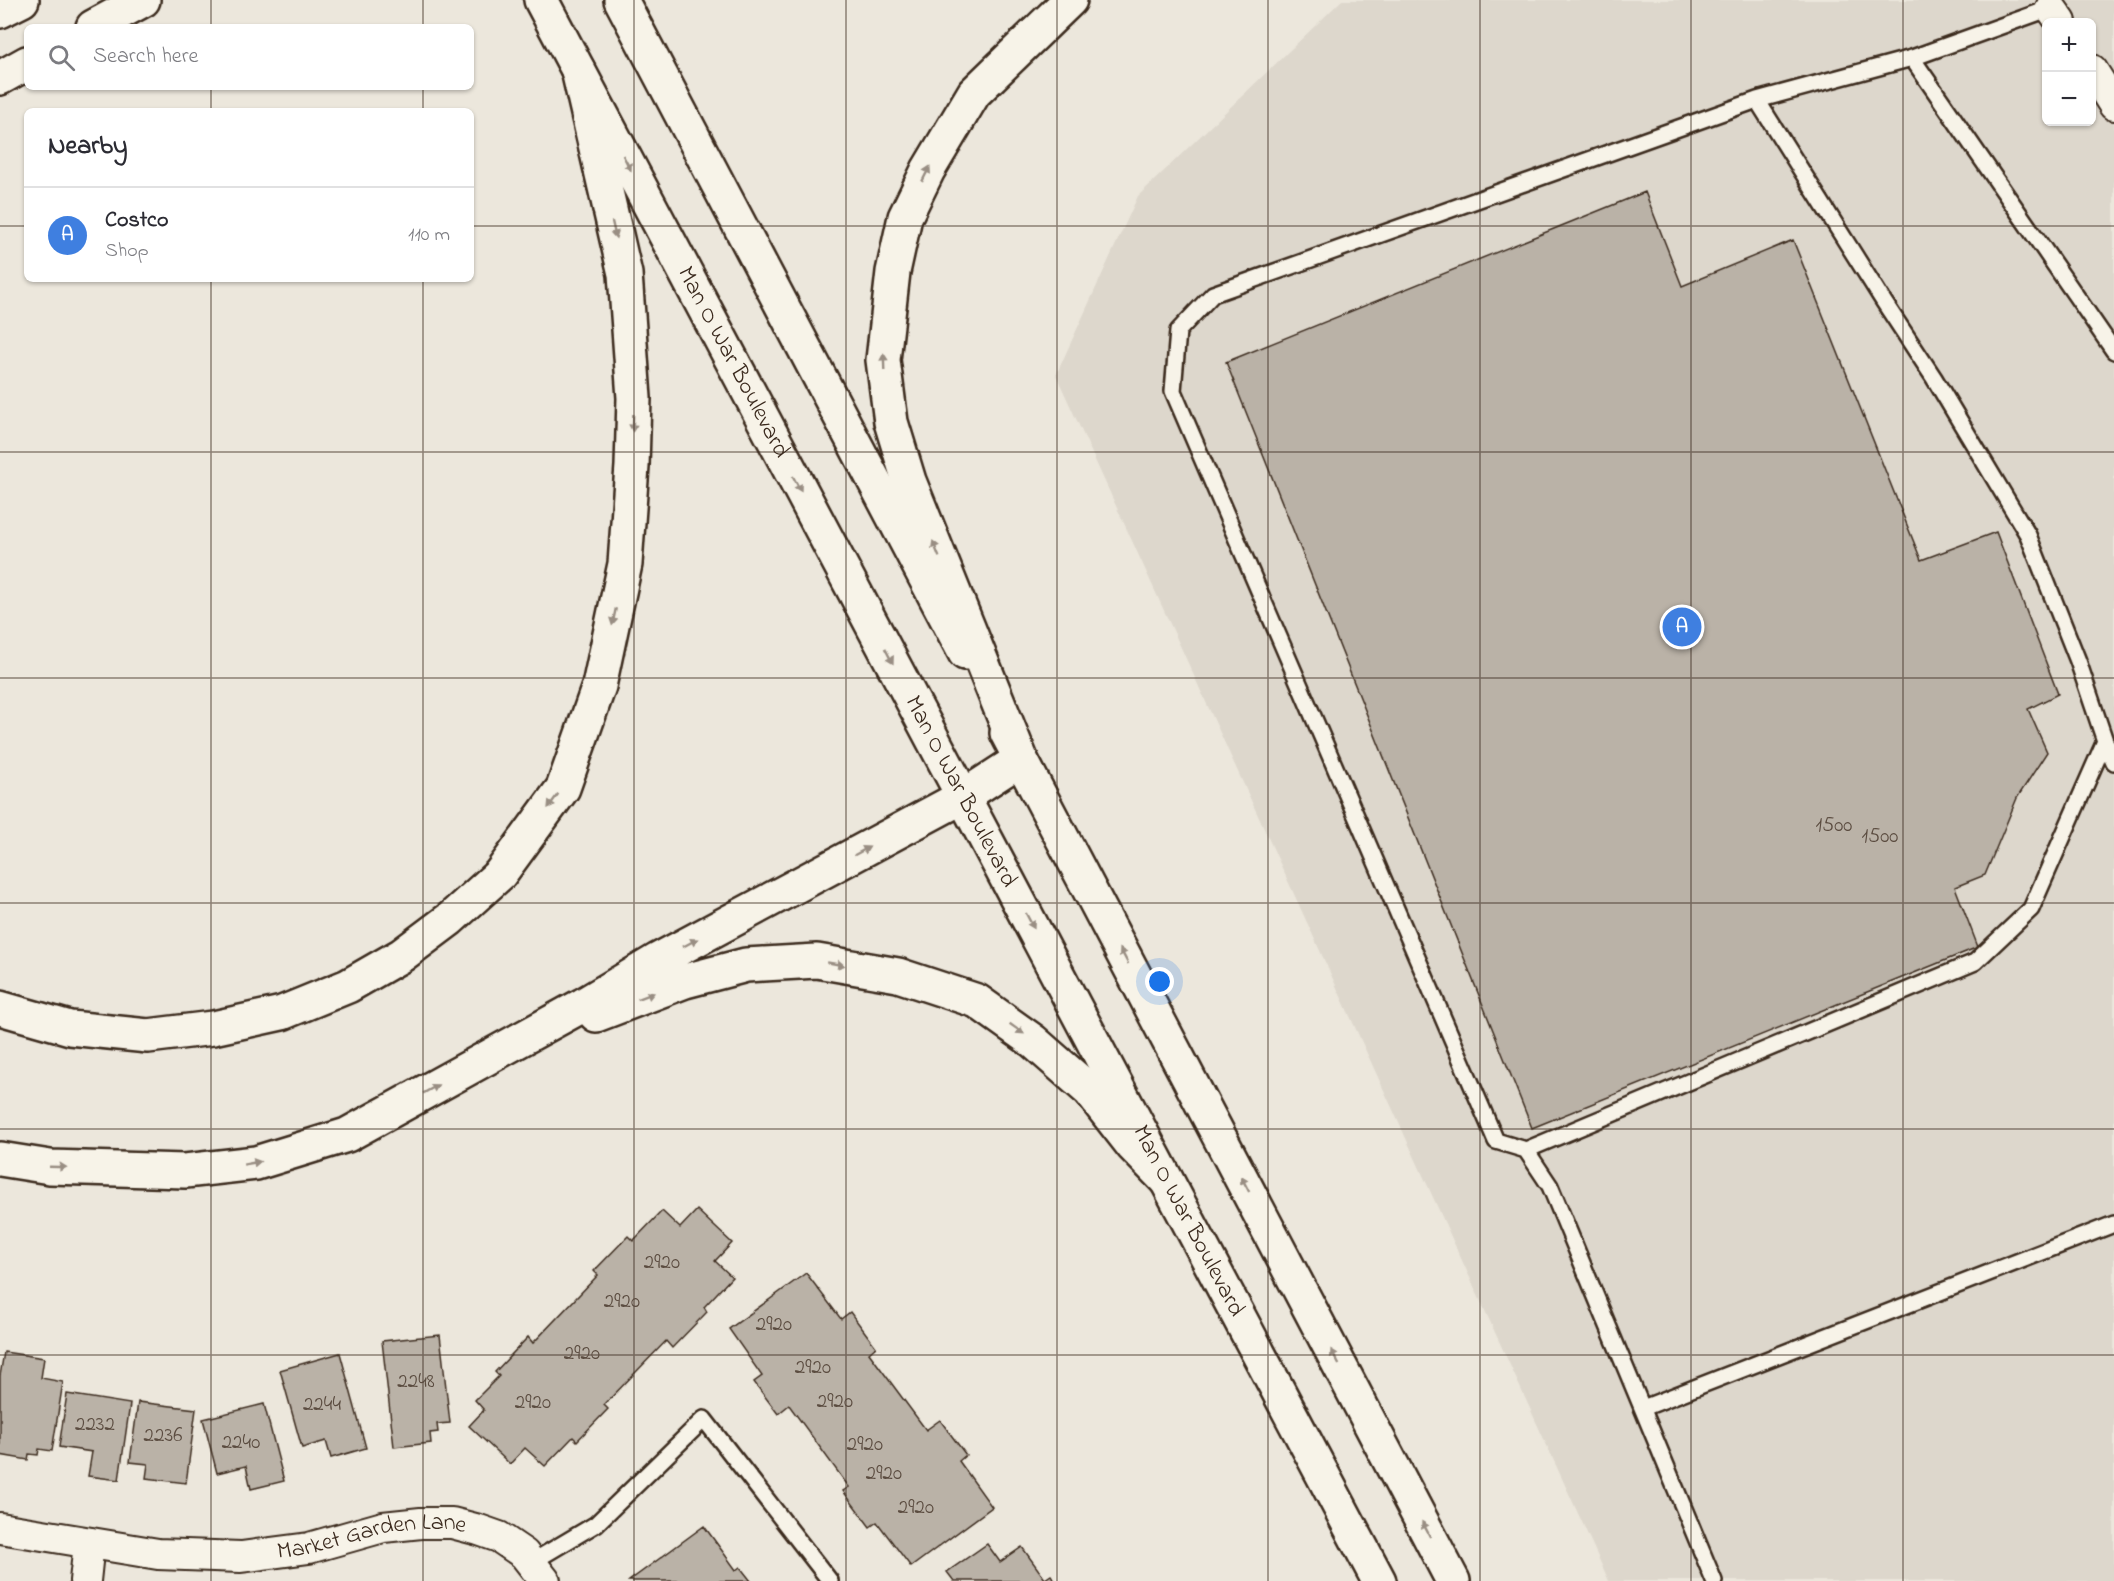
<!DOCTYPE html>
<html lang="en">
<head>
<meta charset="utf-8">
<style>
	body { margin:0; font-family:"Indie Flower",sans-serif; background:#f7f7f7; color:#2b2b33 }
	.controls { position:absolute; right:18px; top:18px; display:grid; overflow:hidden; border-radius:9px; box-shadow:0 2px 4px #0004 }
	.controls button { width:54px; height:54px; display:grid; place-items:center; padding:0; border:0; border-bottom:2px solid #e1e1e2; background:#fff; color:#2b2b33; font:30px sans-serif }
	.you { position:absolute; left:1160px; top:982px; width:21px; height:21px; margin:-15px; border:4px solid #fff; border-radius:50%; background:#1a73e8; box-shadow:0 0 0 9px #1a73e833 }
	.badge { display:grid; place-items:center; width:39px; height:39px; border-radius:50%; background:#b45309; color:#fff; font-size:20px; font-weight:700 }
	.pin { position:absolute; translate:-50% -50%; border:3px solid #fff; box-shadow:0 2px 6px #0006 }
	.list { margin:0; padding:0; list-style:none }
	h2 { display:flex; justify-content:space-between; align-items:center; height:78px; margin:0; padding:0 24px; font-size:26px }
	h2 small { font-size:20px; font-weight:400; color:#7c7c81 }
	.list li { display:grid; grid-template-columns:39px 1fr auto; gap:18px; align-items:center; box-sizing:border-box; height:96px; padding:0 24px; border-top:2px solid #e1e1e2 }
	.list b { display:block; font-size:22px; white-space:nowrap }
	.list p { margin:0; font-size:20px; white-space:nowrap; color:#7c7c81 }
	.list em { font-size:20px; font-style:normal; color:#7c7c81 }
	.icon { flex:none; width:33px; height:33px; fill:none; stroke:currentColor; stroke-width:2; stroke-linecap:round; stroke-linejoin:round }
	.map { position:relative; flex:none; width:2114px; height:1581px; overflow:hidden }
	.search { position:absolute; background:#fff; box-shadow:0 2px 4px #0004; left:24px; top:24px; width:450px; height:66px; display:flex; align-items:center; gap:15px; box-sizing:border-box; padding:0 21px; border-radius:9px; color:#7c7c81; font-size:22px }
	.panel { position:absolute; background:#fff; box-shadow:0 2px 4px #0004; left:24px; top:108px; width:450px; height:174px; border-radius:9px }
	.map>svg:first-child { display:block }
	.built { fill:#ddd7cc; fill-rule:evenodd }
	.building { fill:#bab2a7; stroke:#3b2a1e; stroke-width:1.5 }
	.lines { fill:none; stroke-linecap:round; stroke-linejoin:round }
	.lane-casing { stroke:#3b2a1e; stroke-width:20 }
	.street-casing { stroke:#3b2a1e; stroke-width:34 }
	.primary-casing { stroke:#3b2a1e; stroke-width:38 }
	.highway-casing { stroke:#3b2a1e; stroke-width:38 }
	.lane { stroke:#f7f3e8; stroke-width:15 }
	.street { stroke:#f7f3e8; stroke-width:30 }
	.primary { stroke:#f7f3e8; stroke-width:33 }
	.highway { stroke:#f7f3e8; stroke-width:33 }
	.oneway { fill:#998e83 }
	.grid { fill:none; stroke:#3b2a1e; stroke-width:1.5; stroke-opacity:0.55 }
	.labels { text-anchor:middle; dominant-baseline:central; stroke-width:5; stroke-linejoin:round; paint-order:stroke }
	.number-label { font-size:21px; fill:#5b4c40 }
	.street-label { font-size:24px; fill:#3b2a1e; stroke:#f7f3e8 }
</style>
</head>
<body>
<div class="map">
<svg width="2114" height="1581" viewBox="0 0 2114 1581">
	<rect width="100%" height="100%" fill="#ece7dc"/>
	<filter id="ink" filterUnits="userSpaceOnUse"><feTurbulence type="fractalNoise" baseFrequency=".0167" numOctaves="2"/><feDisplacementMap in="SourceGraphic" scale="12" xChannelSelector="R" yChannelSelector="G"/><feConvolveMatrix kernelMatrix="1 2 1 2 8 2 1 2 1" color-interpolation-filters="sRGB"/></filter>
	<g filter="url(#ink)">
		<path class="built" d="M1342,0H2114V1581H1609L1056,375L1138,196ZM2046,22H2092V122H2046Z"/>
		<path class="building" d="M1645,192L1682,286L1793,240L1921,560L1996,532L2058,694L2028,709L2047,752L2017,798L1985,875L1955,887L1978,947L1532,1128L1226,362Z
			M697,1210L732,1243L715,1261L732,1277L704,1307L707,1312L672,1348L666,1341L604,1405L608,1409L577,1441L573,1437L545,1466L525,1448L510,1464L469,1426L484,1410L475,1400L499,1376L495,1372L528,1337L533,1343L598,1275L594,1271L628,1236L633,1241L662,1211L680,1228Z
			M806,1273L841,1319L850,1312L876,1347L869,1353L926,1430L940,1420L966,1455L959,1461L992,1507L911,1567L877,1522L870,1527L843,1491L849,1487L789,1405L778,1414L754,1382L762,1376L729,1329Z
			M440,1335L450,1423L437,1424L438,1432L430,1433L431,1443L394,1447L382,1341Z
			M4,1352L44,1358L41,1378L63,1382L52,1451L39,1449L38,1455L29,1454L28,1460L0,1455V1376Z
			M340,1353L366,1448L331,1458L326,1441L302,1448L280,1370Z
			M67,1394L130,1404L119,1480L88,1476L92,1452L59,1447Z
			M138,1402L196,1409L186,1483L146,1478L148,1464L130,1462Z
			M264,1404L284,1481L251,1489L246,1466L217,1473L203,1419Z
			M704,1526L736,1570L740,1567L751,1581H629Z
			M987,1544L1000,1562L1022,1547L1045,1579L1051,1575L1055,1581H954L947,1572Z"/>
		<g class="lines">
			<defs>
				<path id="lane" d="M1912,58L2114,351
					M2105,741L2114,762
					M1526,1150L1975,962L2031,909L2105,741L2078,661L2028,535L1934,378L1884,302L1757,100
					M1643,1408L2114,1224
					M532,1562L596,1524L704,1419L830,1581
					M1714,1581L1550,1186L1526,1150L1496,1141L1173,391L1178,331L1213,294L1757,100L1912,58L2051,8L2053,3"/>
				<g id="street">
					<path d="M2051,8L2061,22"/>
					<path d="M2092,70L2114,105"/>
					<path id="s1" d="M0,1528L158,1554L241,1557L309,1548L383,1527L421,1523H452L479,1530L499,1537L524,1554L545,1581"/>
					<path d="M85,1581L89,1543"/>
				</g>
				<g id="primary">
					<path id="s2" d="M541,0L1379,1581"/>
					<path d="M621,0L965,653"/>
					<path d="M1007,733L1453,1581"/>
				</g>
				<path id="highway" d="M0,11L22,0
					M93,27L143,0
					M0,78L27,63
					M0,1008L70,1028L148,1036L213,1028L282,1013L348,986L402,955L450,919L500,874L563,788L599,686L625,564L632,466L634,398L625,274L578,70
					M596,1015L685,981L746,965L817,961L898,975L977,1001L1033,1041L1090,1091L1133,1146L1166,1180
					M0,1159L50,1167L185,1171L256,1163L347,1135L583,1005L658,960L964,796L1021,759L909,481L891,422L883,360L893,272L905,217L928,170L974,93L1070,0"/>
			</defs>
			<use href="#lane" class="lane-casing"/>
			<use href="#street" class="street-casing"/>
			<use href="#primary" class="primary-casing"/>
			<use href="#highway" class="highway-casing"/>
			<use href="#lane" class="lane"/>
			<use href="#street" class="street"/>
			<use href="#primary" class="primary"/>
			<use href="#highway" class="highway"/>
		</g>
		<defs><path id="oneway-solid" d="M-6-.8H1V-3.2L6.5 0L1 3.2V.8H-6Z" transform="scale(1.5)"/></defs>
		<g class="oneway">
			<use href="#oneway-solid" transform="translate(627 163) rotate(62)"/>
			<use href="#oneway-solid" transform="translate(926 174) rotate(-63)"/>
			<use href="#oneway-solid" transform="translate(614 230) rotate(77)"/>
			<use href="#oneway-solid" transform="translate(884 362) rotate(-92)"/>
			<use href="#oneway-solid" transform="translate(633 423) rotate(92)"/>
			<use href="#oneway-solid" transform="translate(797 484) rotate(62)"/>
			<use href="#oneway-solid" transform="translate(936 549) rotate(-112)"/>
			<use href="#oneway-solid" transform="translate(614 617) rotate(102)"/>
			<use href="#oneway-solid" transform="translate(889 656) rotate(62)"/>
			<use href="#oneway-solid" transform="translate(553 801) rotate(126)"/>
			<use href="#oneway-solid" transform="translate(862 851) rotate(-28)"/>
			<use href="#oneway-solid" transform="translate(1030 921) rotate(62)"/>
			<use href="#oneway-solid" transform="translate(690 943) rotate(-28)"/>
			<use href="#oneway-solid" transform="translate(1124 956) rotate(-118)"/>
			<use href="#oneway-solid" transform="translate(836 964) rotate(10)"/>
			<use href="#oneway-solid" transform="translate(646 996) rotate(-21)"/>
			<use href="#oneway-solid" transform="translate(1017 1029) rotate(35)"/>
			<use href="#oneway-solid" transform="translate(431 1089) rotate(-29)"/>
			<use href="#oneway-solid" transform="translate(252 1163) rotate(-10)"/>
			<use href="#oneway-solid" transform="translate(58 1167) rotate(2)"/>
			<use href="#oneway-solid" transform="translate(1245 1184) rotate(-118)"/>
			<use href="#oneway-solid" transform="translate(1335 1357) rotate(-118)"/>
			<use href="#oneway-solid" transform="translate(1426 1529) rotate(-118)"/>
		</g>
	</g>
	<path class="grid" d="M211,0V27M423,0V27M634,0V1581M846,0V1581M1057,0V1581M1268,0V1581M1480,0V1581M1691,0V1581M1903,0V1581M211,87V111M423,87V111M0,226H27M471,226H2114M211,279V1581M423,279V1581M0,452H2114M0,678H2114M0,903H2114M0,1129H2114M0,1355H2114"/>
	<g class="labels">
		<g class="number-label">
			<text x="1834" y="826">1500</text>
			<text x="1880" y="837">1500</text>
			<text x="662" y="1263">2920</text>
			<text x="622" y="1302">2920</text>
			<text x="774" y="1325">2920</text>
			<text x="582" y="1354">2920</text>
			<text x="813" y="1368">2920</text>
			<text x="416" y="1382">2248</text>
			<text x="835" y="1402">2920</text>
			<text x="533" y="1403">2920</text>
			<text x="322" y="1405">2244</text>
			<text x="95" y="1425">2232</text>
			<text x="163" y="1436">2236</text>
			<text x="241" y="1443">2240</text>
			<text x="865" y="1445">2920</text>
			<text x="884" y="1474">2920</text>
			<text x="916" y="1508">2920</text>
		</g>
		<g class="street-label">
			<text stroke="none"><textPath href="#s2" startOffset="410">Man O War Boulevard</textPath></text>
			<text stroke="none"><textPath href="#s2" startOffset="896">Man O War Boulevard</textPath></text>
			<text stroke="none"><textPath href="#s2" startOffset="1382">Man O War Boulevard</textPath></text>
			<text stroke="none"><textPath href="#s1" startOffset="376">Market Garden Lane</textPath></text>
		</g>
	</g>
</svg>
<div class="controls">
<button>+</button>
<button>−</button>
</div>
<div class="you"></div>
<div class="pin badge" style="left:1682px;top:627px;background:#3f7fe0">A</div>
<div class="search"><svg class="icon" aria-label="search" viewBox="0 0 24 24"><circle cx="10" cy="10" r="6"/><path d="M15 15l6 6"/></svg>Search here</div>
<section class="panel">
<h2>Nearby<small></small></h2>
<ul class="list">
<li><span class="badge" style="background:#3f7fe0">A</span><div><b>Costco</b><p>Shop</p></div><em>110 m</em></li>
</ul>
</section>
</div>
</body>
</html>
